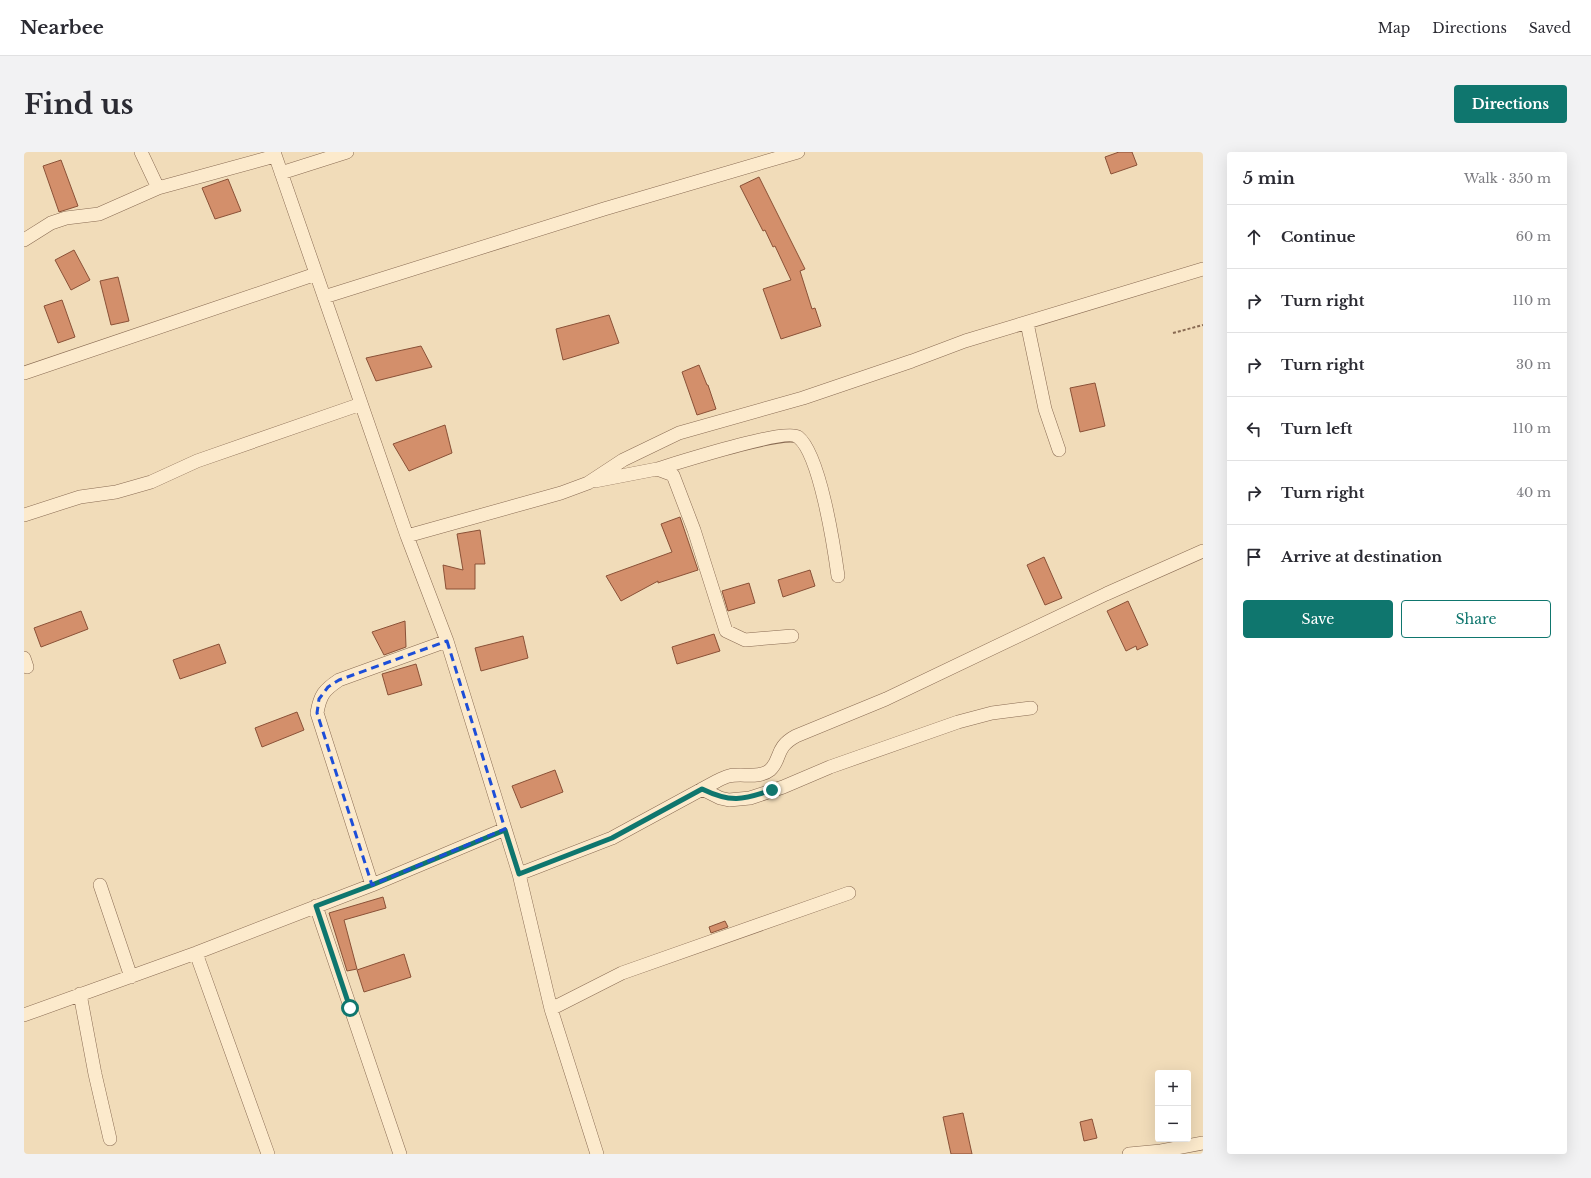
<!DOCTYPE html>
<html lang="en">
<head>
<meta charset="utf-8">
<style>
	body { margin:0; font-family:"Libre Baskerville",serif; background:#f2f2f3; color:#2b2b33 }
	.controls { position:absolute; right:12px; bottom:12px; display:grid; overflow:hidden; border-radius:4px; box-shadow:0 4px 16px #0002 }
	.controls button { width:36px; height:36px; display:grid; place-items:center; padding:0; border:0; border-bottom:1px solid #e1e1e2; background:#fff; color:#2b2b33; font:20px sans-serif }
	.stop { position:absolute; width:12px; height:12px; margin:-9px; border:3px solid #0f766e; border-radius:50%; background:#fff }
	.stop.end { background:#0f766e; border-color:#fff; box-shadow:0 1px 4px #0008 }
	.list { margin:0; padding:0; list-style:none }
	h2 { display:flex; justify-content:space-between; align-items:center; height:52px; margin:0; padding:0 16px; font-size:17px }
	h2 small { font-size:13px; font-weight:400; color:#7c7c81 }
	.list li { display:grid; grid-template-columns:26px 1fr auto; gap:12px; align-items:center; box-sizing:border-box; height:64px; padding:0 16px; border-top:1px solid #e1e1e2 }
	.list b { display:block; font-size:15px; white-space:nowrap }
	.list em { font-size:13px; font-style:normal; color:#7c7c81 }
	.actions { display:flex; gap:8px; padding:12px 16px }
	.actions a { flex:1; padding:9px 0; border:1px solid #0f766e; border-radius:4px; text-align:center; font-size:14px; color:#0f766e }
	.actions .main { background:#0f766e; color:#fff }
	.icon { flex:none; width:22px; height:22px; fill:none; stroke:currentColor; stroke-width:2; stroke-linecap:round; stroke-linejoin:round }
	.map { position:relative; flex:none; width:1179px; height:1002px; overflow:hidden; border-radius:4px }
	header { display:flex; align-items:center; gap:24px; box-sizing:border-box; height:56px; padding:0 20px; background:#fff; border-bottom:1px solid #e1e1e2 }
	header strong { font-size:19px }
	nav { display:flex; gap:22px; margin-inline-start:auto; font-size:14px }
	.intro { display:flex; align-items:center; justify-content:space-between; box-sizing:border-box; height:96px; padding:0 24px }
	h1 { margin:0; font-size:28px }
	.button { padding:10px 18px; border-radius:4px; background:#0f766e; color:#fff; font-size:14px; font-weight:700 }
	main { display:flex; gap:24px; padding:0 24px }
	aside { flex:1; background:#fff; border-radius:4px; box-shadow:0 4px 16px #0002 }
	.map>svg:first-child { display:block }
	.building { fill:#d38f6b; stroke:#8a5137 }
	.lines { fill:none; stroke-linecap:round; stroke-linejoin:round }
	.street-casing { stroke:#896b53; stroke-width:14 }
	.path { stroke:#896b53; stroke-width:2; stroke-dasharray:3 2; stroke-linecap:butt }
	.street { stroke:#fceacc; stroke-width:13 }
	.route { stroke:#0f766e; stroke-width:5 }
	.marked { fill:none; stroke:#1d4ed8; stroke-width:3; stroke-dasharray:8 5; stroke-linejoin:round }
</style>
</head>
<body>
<header>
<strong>Nearbee</strong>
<nav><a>Map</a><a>Directions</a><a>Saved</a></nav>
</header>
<div class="intro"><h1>Find us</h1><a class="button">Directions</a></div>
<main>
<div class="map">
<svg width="1179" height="1002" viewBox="0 0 1179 1002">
	<rect width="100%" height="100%" fill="#f1dcb9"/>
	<path class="building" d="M1095,0H1108L1113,13L1087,22L1081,5Z
		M37,8L54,54L35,60L19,14Z
		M735,25L781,117L776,119L788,157L791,156L797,174L757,187L739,137L767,128L751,94L749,95L741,78L739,79L716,34Z
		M204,27L217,59L191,67L178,36Z
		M50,98L66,128L47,138L31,108Z
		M94,125L105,169L87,173L76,129Z
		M38,148L51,185L34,191L20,154Z
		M585,163L595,191L539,208L532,177Z
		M397,194L408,215L352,229L342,206Z
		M675,213L683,233H684L692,257L673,263L658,220Z
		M1071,231L1081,274L1056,280L1046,236Z
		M421,273L428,301L385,319L369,292Z
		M656,365L674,418L634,431V429L597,449L582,424L648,400L637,372Z
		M456,378L461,412H451V437H422L419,413L439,418L433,382Z
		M1020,405L1038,446L1021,453L1003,413Z
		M786,418L791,434L759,445L754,428Z
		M725,431L731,451L704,459L698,439Z
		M1104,449L1124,493L1113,498L1112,494L1102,499L1083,459Z
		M57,459L64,477L17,495L10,476Z
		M381,469L382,495L360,503L348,480Z
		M690,482L696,499L653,512L648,495Z
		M499,484L504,506L457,519L451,496Z
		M195,492L202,511L156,527L149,508Z
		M392,512L398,533L364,543L358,522Z
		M273,560L280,578L238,595L231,576Z
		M531,618L539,640L497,656L488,634Z
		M359,745L362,756L320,768L333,817L323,819L305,761Z
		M701,769L704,775L687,781L685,775Z
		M380,802L387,825L340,840L333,818Z
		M939,961L948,1002H927L919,965Z
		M1068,967L1073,986L1060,989L1056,970Z"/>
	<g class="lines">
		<defs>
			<path id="street" d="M117,0L134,36L251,4
				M250,0L383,384L423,489L495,722L527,857L573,1002
				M257,21L323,0
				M0,88L27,71L42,66L75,62L134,36
				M300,145L580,57L774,0
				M1003,171L1021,257L1035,298
				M0,221L292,122
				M633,317C653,311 762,276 774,285C796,302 810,395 814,424
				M571,329L633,317L649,323L670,378L702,479L721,488L768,484
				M0,363L56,345L92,340L127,330L173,309L337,252
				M383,384L537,341L564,331L599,308L655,281L779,246L888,209L941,189L1179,117
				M0,506L3,515
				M678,637L696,646L705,648L726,646L759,635L806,615L934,570L968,561L1007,556
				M495,722L588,686L693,629C697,627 701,625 705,624C718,621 735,627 746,618C758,607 750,596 772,584L862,547L1082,442L1179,399
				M76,733L107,825
				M348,733L293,561C296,543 300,538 315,528L423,489
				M292,754L376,1002
				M172,801L244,1002
				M56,842L71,922L86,987
				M527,857L598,821L825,741
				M0,863L172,801L348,733L481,677
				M1105,1002L1137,999L1179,991"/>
		</defs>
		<use href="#street" class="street-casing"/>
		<path class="path" d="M1149,181L1179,173"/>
		<use href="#street" class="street"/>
	</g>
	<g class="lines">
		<path class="route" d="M326,856L292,754L348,733L481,678L495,722L588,686L678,637C707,651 718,648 748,638"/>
	</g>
	<path class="marked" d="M423,489L481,677L348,733L293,561L295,547L304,535L315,528Z"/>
</svg>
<div class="controls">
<button>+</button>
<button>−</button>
</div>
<div class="stop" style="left:326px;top:856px"></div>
<div class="stop end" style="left:748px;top:638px"></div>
</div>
<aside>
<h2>5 min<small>Walk · 350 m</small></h2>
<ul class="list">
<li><svg class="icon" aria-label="ahead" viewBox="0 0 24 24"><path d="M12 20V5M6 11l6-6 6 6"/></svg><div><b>Continue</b></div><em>60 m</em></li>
<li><svg class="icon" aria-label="right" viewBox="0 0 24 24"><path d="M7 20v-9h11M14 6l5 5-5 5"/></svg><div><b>Turn right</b></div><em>110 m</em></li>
<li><svg class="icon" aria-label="right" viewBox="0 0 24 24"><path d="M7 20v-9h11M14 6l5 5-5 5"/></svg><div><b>Turn right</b></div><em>30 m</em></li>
<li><svg class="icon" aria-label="left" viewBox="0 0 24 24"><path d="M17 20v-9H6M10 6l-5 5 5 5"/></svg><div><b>Turn left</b></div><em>110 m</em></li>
<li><svg class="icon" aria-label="right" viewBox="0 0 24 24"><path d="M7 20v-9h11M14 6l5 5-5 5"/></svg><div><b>Turn right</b></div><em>40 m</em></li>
<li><svg class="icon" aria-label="arrive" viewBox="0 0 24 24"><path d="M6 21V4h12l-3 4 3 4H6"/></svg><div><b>Arrive at destination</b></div></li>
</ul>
<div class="actions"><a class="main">Save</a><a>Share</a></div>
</aside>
</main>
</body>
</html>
